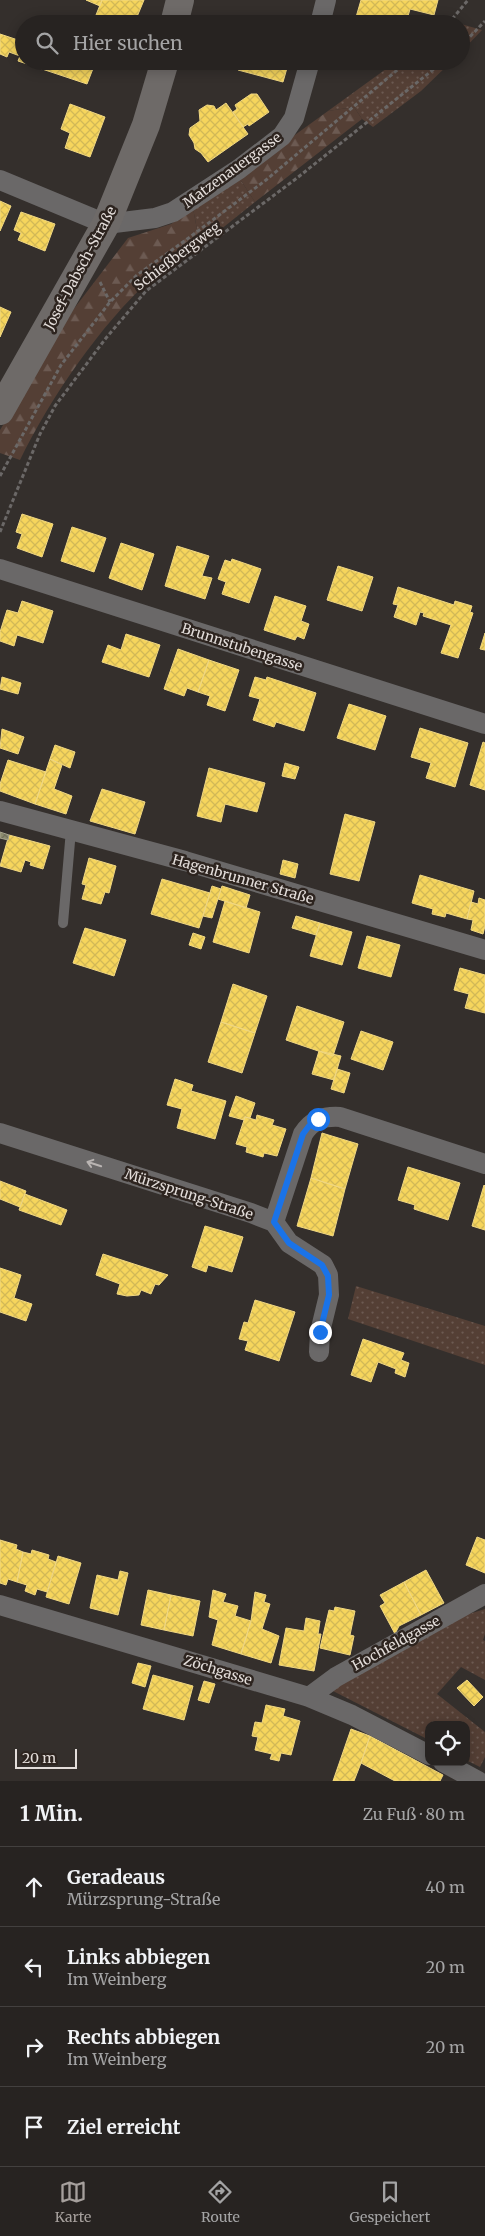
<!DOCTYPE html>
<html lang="de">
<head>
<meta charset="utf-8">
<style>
	body { margin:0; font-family:Merriweather,serif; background:#332f2e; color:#f1f3f6 }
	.controls { position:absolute; right:15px; bottom:15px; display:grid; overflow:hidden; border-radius:10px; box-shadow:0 2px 12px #0003 }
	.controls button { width:45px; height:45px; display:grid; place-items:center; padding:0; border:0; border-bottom:1px solid #43403f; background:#272321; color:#f1f3f6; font:25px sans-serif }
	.scale { position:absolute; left:15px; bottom:12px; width:62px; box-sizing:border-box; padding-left:5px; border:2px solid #e3ddda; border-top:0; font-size:14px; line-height:18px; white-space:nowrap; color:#e3ddda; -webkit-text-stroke:4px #2d241f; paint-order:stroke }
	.stop { position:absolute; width:15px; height:15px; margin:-11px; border:4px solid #1a73e8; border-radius:50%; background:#fff }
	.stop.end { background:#1a73e8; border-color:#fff; box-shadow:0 1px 5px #0008 }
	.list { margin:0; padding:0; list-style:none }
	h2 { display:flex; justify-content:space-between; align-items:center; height:65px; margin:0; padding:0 20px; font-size:21px }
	h2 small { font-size:16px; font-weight:400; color:#a4a4a5 }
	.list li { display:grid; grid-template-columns:32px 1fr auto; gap:15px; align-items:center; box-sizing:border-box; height:80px; padding:0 20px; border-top:1px solid #43403f }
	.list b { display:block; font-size:19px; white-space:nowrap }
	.list p { margin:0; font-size:16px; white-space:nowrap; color:#a4a4a5 }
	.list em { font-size:16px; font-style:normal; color:#a4a4a5 }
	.icon { flex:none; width:28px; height:28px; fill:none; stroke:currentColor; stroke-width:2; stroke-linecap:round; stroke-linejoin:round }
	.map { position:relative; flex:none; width:485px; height:1781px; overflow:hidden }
	.search { position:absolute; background:#272321; box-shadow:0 2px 12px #0003; left:15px; right:15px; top:15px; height:55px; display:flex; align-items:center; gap:12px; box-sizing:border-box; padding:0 18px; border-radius:28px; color:#a4a4a5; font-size:19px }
	.sheet { height:385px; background:#272321 }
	nav { display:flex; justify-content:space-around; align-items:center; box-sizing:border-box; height:70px; border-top:1px solid #43403f; background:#272321; font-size:14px; color:#a4a4a5 }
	nav a { display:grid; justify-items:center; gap:2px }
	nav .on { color:#a6a09d }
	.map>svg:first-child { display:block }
	.grass { fill:url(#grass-dots) }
	.forest { fill:url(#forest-firs) }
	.homes { fill:url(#homes-cross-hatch); stroke:#f0d782 }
	.industry { fill:url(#industry-cross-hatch); stroke:#a6a48e }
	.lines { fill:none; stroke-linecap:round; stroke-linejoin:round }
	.path { stroke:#6b6867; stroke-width:3; stroke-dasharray:4 2.5; stroke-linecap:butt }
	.service { stroke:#6a6868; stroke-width:10 }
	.minor { stroke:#6a6868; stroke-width:20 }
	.secondary { stroke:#6e6a68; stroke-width:28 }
	.oneway { stroke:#b9b4b2 }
	.route { stroke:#1a73e8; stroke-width:6 }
	.labels { text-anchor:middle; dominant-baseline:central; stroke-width:5; stroke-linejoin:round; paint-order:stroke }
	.street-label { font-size:14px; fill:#e3ddda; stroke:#2d241f }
</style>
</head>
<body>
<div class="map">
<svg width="485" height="1781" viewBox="0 0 485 1781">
	<defs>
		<pattern id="grass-dots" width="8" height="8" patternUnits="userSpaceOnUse" patternTransform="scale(1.25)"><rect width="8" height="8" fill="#543f35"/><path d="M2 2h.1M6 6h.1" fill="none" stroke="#6c5a52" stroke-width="1.8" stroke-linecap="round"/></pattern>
		<pattern id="forest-firs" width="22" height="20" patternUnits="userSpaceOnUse" patternTransform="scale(1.25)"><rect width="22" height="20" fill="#543f35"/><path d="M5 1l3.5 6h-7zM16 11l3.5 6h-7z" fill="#6c5a52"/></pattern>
		<pattern id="homes-cross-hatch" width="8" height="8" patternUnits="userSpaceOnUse" patternTransform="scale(1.25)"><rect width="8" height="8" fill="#f6d55c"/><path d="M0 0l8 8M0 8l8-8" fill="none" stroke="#d2b857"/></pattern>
		<pattern id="industry-cross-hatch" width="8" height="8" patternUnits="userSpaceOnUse" patternTransform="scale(1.25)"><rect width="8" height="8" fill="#8c8c6e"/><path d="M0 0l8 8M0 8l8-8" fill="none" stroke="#73725e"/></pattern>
	</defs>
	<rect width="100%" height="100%" fill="#342f2c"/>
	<path class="grass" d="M461,24L482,30L461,52Z
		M397,61H452L421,91L373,127L362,119L354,107L328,111Z
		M238,176L255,202L200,246L193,208Z
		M356,1286L485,1326V1365L348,1319Z
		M485,1609V1634L483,1640L485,1641V1680L461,1667L437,1694L485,1732V1757L480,1767L466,1760V1725H429V1740L333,1691L346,1678L456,1618Z"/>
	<path class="forest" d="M354,107L362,119L255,202L238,176L328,111Z
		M193,208L200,246C184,256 166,265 152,278C100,325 51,397 20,460L0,453V430L73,310L128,238L171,224Z"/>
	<path class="homes" d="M86,0H102L100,6Z
		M102,0H144L134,24H111L105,22L106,19L96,15Z
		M361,0H438L434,15L410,9L406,24H354Z
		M0,34L24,42V61H79L94,66L87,84L18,61L20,56L9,52L7,57L0,54Z
		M241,61H289L283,82L238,70Z
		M251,94H257L269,112L249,126L248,124L243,127L233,112L237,109L235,105Z
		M226,103L248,134L208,162L201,153L195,149L194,143L189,135L190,128L200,121L199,110L207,105L214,106L216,110Z
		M70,104L105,117L90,157L65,148L70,133L61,129Z
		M0,201L11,206L0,231Z
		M21,212L55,224L45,251L18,240L21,233L14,230Z
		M0,307L11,312L0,337Z
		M22,514L53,524L42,557L17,548L22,534L16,532Z
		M72,527L106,538L94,572L61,561Z
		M121,543L154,554L142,590L109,578Z
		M177,546L209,556L202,576L212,578L205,599L165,586Z
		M232,559L261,569L249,603L222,594L226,582L218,579L225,560L231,562Z
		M338,566L373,577L362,611L327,600Z
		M398,587L454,605L455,601L472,606L470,612L473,613L458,658L441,653L451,625L423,616L424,613L420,612L416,625L394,617L398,605L393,604Z
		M275,596L306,606L301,621L309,624L304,639L297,636L295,640L264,630Z
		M22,601L53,611L43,643L17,635L14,646L0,641V632L7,610L18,613Z
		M485,633V650L480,649Z
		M126,634L160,645L149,677L102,662L108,645L121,650Z
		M178,649L209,660L198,692L187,688L184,696L164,689Z
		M209,660L239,670L225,711L207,705L210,696L198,692Z
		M2,677L21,683L18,694L0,689Z
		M255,677L266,680L267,677L316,693L304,731L276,722L274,727L253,720L260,699L249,696Z
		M349,704L386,716L375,750L337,738Z
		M420,728L468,743L455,787L426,778L431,763L411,757Z
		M2,729L24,737L18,754L0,748Z
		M483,742L485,743V790L470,785Z
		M55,745L75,752L70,768L50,759Z
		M50,759L62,765L54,789L72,796L66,814L35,804Z
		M8,760L46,772L35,804L0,791V784Z
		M285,763L299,767L295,779L282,776Z
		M209,768L265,783L257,812L225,804L221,822L197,816Z
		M102,789L145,802L135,834L90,821Z
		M345,814L375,822L359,881L330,874Z
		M9,835L50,846L43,869L30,865L31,862L25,860L21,872L0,866Z
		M89,858L116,866L109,893L105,892L101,904L82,899L86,885L82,884Z
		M283,860L298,864L295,878L280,874Z
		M420,875L474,891L467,919L446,913L445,917L432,914L433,909L412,903Z
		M162,879L210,893L199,928L151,914Z
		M212,886L221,889L212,918L203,916Z
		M222,886L250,895L246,908L218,899Z
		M479,898L485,900V926L483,934L471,930L473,920L467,919L471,902L478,904Z
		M225,901L260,912L249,953L213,942Z
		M296,916L320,923L316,935L292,928Z
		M320,923L352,932L342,965L310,956Z
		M85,928L126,940L114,976L73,963Z
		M193,933L205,937L201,949L189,945Z
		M367,936L400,945L391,977L358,968Z
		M460,968L485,975V1013L465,1008L469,994L454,990Z
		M233,984L267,996L255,1033L221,1022Z
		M297,1006L344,1022L333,1056L286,1040Z
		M221,1022L255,1033L242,1073L208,1062Z
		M361,1031L393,1042L383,1070L351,1059Z
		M319,1051L341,1056L334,1080L312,1074Z
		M337,1069L350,1073L344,1093L331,1089Z
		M175,1079L193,1085L191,1091L226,1101L215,1139L177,1128L182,1109L167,1105Z
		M236,1096L255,1103L250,1118L245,1117L244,1120L229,1116Z
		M257,1115L274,1120L272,1125L286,1129L277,1156L264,1153L263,1157L246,1152L247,1147L236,1144L245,1117L256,1120Z
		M322,1133L358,1144L345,1189L311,1178Z
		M408,1167L460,1183L448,1220L414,1209L415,1205L398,1200Z
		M311,1178L345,1189L333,1236L297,1226Z
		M0,1181L26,1191L20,1207L0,1199Z
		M484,1185L485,1186V1230L472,1226Z
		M25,1194L67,1210L61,1225L19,1210Z
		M205,1226L243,1237L232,1272L208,1265L206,1272L192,1267Z
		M103,1254L168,1275L159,1285L155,1284L151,1294L141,1290L139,1295L127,1296L117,1294L120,1284L96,1275Z
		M0,1268L21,1275L14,1298L32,1304L26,1321L0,1312Z
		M255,1300L295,1312L279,1361L245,1350L248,1341L239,1339L244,1322L248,1323Z
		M363,1339L404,1353L401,1360L409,1363L405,1377L395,1373L396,1369L378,1362L371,1382L351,1375Z
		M477,1537L485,1540V1573L466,1565Z
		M0,1540L17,1545L16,1549L23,1552L17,1582L8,1579L6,1585L0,1583Z
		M32,1550L49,1555L48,1559L56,1562L47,1592L37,1589L35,1595L25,1591L27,1585L17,1582L23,1552L31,1554Z
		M58,1556L81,1563L69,1604L46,1597Z
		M426,1570L444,1603L421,1615L404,1582Z
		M120,1571L128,1573L118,1615L90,1608L97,1575L118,1580Z
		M404,1582L421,1615L399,1626L395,1634L380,1606L385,1603L380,1595Z
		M148,1590L171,1595L164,1630L141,1625Z
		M213,1590L226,1594L223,1602L238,1606L235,1616L251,1621L241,1654L212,1645L218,1620L209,1617Z
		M255,1592L266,1595L264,1602L270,1604L262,1629L279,1636L271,1663L241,1654L251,1621Z
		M171,1595L200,1601L193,1636L164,1630Z
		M335,1607L355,1611L350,1635L354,1636L350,1655L320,1648L329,1610L334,1611Z
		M306,1618L320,1621L318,1634H321L314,1671L279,1665L286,1628L304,1631Z
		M138,1663L151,1666L145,1687L132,1683Z
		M153,1675L193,1686L184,1720L143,1709Z
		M467,1680L483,1697L474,1706L457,1688Z
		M204,1681L215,1684L209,1703L198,1700Z
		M266,1705L285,1709L283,1716L300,1721L291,1755L281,1753L279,1761L270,1759L272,1754L255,1750L258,1737L252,1736L255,1722L262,1723Z
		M351,1729L370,1736L361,1763L354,1781H333Z
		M370,1736L443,1775L440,1781H395L361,1763Z"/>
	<path class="industry" d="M0,832L9,835L8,840L0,838Z"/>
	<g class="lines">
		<path class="path" d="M448,24L468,0
			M461,46L485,21
			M100,282L110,302
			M0,476L61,365L110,302L137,275L190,237L266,180L408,61
			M0,532L40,434L55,406L106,338L146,291L297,178L444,61"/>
		<path class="service" d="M63,923L71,830"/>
		<path class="minor" d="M320,24L326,0
			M0,180L106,224L155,218L173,212L239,169L282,136L294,118L310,61
			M0,569L485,724
			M0,811L185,861L485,950
			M0,1133L251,1213L274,1222
			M274,1222L303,1134C312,1120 323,1116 340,1117L485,1164
			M274,1222L289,1243L323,1265L328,1275L329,1295L320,1332L319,1352
			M0,1605L309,1697L352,1715L429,1755
			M309,1697L336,1677L485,1594
			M443,1762L478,1781"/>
		<path class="secondary" d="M174,24L180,0
			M0,411L106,224L146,125L165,61"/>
	</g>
	<defs><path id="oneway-shaft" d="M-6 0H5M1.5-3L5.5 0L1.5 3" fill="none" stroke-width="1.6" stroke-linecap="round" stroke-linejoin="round" transform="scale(1.25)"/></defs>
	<use class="oneway" href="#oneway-shaft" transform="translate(94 1164) rotate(-162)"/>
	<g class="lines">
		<path class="route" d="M318,1119L309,1126L303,1134L274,1222L289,1243L322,1265L328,1276L329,1295L320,1332"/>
	</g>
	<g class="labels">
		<g class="street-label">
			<text transform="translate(232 170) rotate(-36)">Matzenauergasse</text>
			<text transform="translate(177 256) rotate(-37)">Schießbergweg</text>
			<text transform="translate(80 268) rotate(-62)">Josef-Dabsch-Straße</text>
			<text transform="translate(242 647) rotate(18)">Brunnstubengasse</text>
			<text transform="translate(243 879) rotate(16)">Hagenbrunner Straße</text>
			<text transform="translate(189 1194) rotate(18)">Mürzsprung-Straße</text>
			<text transform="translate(396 1643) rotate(-29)">Hochfeldgasse</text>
			<text transform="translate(218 1670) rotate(17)">Zöchgasse</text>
		</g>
	</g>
</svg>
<div class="controls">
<button><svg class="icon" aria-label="locate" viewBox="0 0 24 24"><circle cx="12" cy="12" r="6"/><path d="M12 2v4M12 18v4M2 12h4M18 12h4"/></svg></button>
</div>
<div class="scale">20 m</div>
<div class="stop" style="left:318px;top:1119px"></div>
<div class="stop end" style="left:320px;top:1332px"></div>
<div class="search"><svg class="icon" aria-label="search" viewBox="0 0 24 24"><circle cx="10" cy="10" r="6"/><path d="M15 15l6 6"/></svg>Hier suchen</div>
</div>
<section class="sheet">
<h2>1 Min.<small>Zu Fuß · 80 m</small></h2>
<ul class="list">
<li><svg class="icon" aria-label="ahead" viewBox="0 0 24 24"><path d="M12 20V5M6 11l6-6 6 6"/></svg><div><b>Geradeaus</b><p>Mürzsprung-Straße</p></div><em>40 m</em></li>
<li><svg class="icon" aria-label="left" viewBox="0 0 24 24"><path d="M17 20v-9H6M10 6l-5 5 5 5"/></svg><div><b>Links abbiegen</b><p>Im Weinberg</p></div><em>20 m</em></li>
<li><svg class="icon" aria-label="right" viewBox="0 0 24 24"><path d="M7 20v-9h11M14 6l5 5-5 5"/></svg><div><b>Rechts abbiegen</b><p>Im Weinberg</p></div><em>20 m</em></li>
<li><svg class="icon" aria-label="arrive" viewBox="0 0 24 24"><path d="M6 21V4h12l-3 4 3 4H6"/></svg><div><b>Ziel erreicht</b></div></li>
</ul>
</section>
<nav>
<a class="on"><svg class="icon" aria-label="map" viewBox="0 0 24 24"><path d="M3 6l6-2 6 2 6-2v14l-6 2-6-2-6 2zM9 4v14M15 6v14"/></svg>Karte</a>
<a><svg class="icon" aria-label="directions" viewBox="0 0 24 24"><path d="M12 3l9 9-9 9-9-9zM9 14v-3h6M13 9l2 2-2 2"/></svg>Route</a>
<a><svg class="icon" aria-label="saved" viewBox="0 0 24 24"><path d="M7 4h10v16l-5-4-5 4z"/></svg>Gespeichert</a>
</nav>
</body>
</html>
